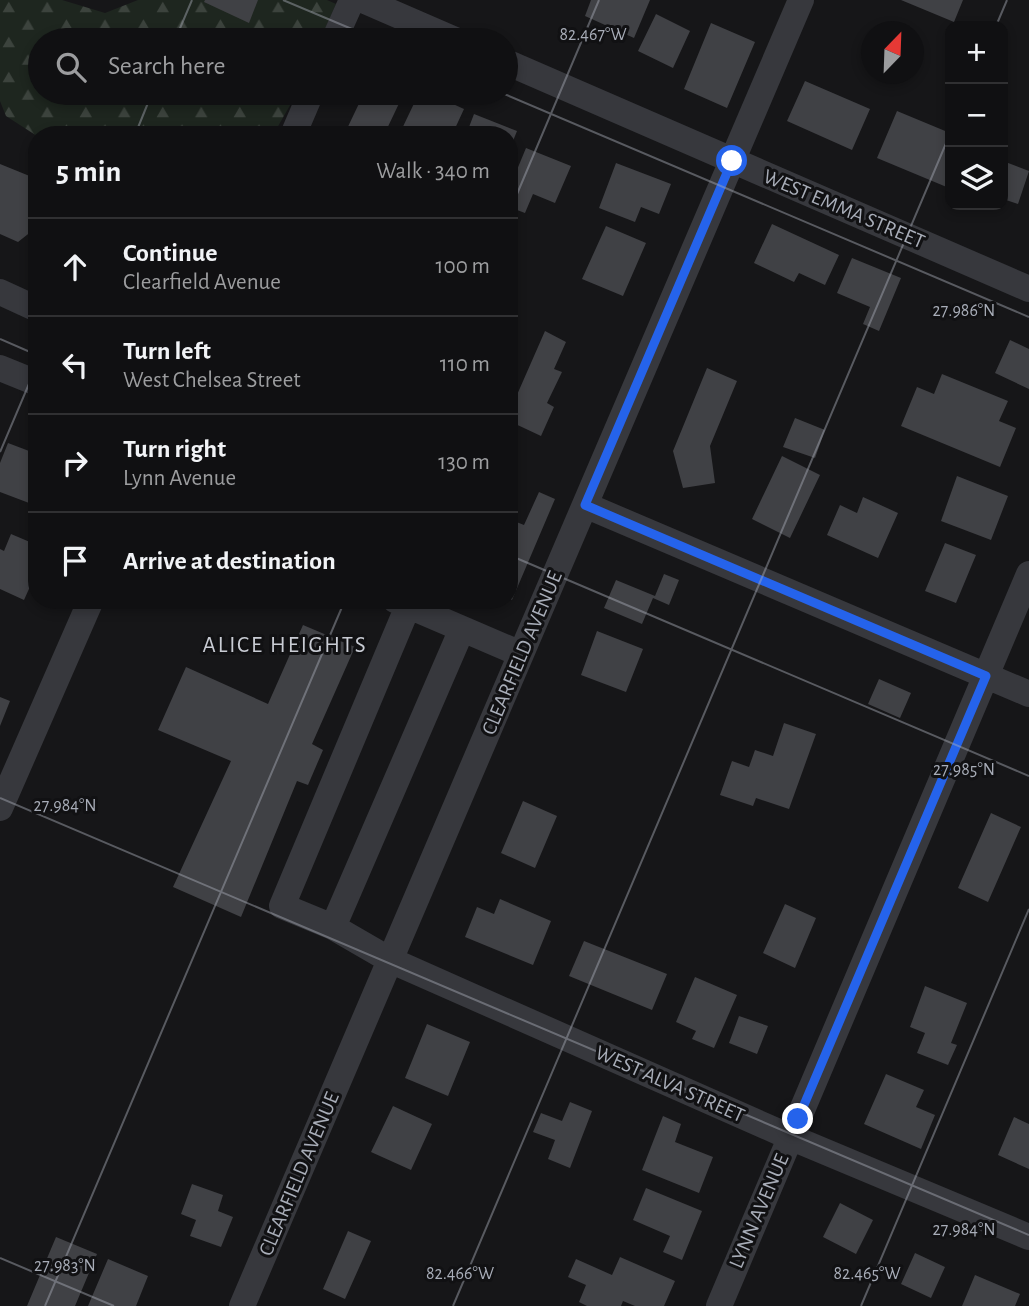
<!DOCTYPE html>
<html lang="en">
<head>
<meta charset="utf-8">
<style>
	body { margin:0; font-family:"Alegreya Sans",sans-serif; background:#1e1e20; color:#f1f3f6 }
	.controls { position:absolute; right:21px; top:21px; display:grid; overflow:hidden; border-radius:14px; box-shadow:0 4px 10px #0003 }
	.controls button { width:63px; height:63px; display:grid; place-items:center; padding:0; border:0; border-bottom:2px solid #303032; background:#101012; color:#f1f3f6; font:35px sans-serif }
	.compass { position:absolute; left:861px; top:21px; width:63px; height:63px; border-radius:50%; background:#101012; box-shadow:0 4px 10px #0003; rotate:23deg }
	.stop { position:absolute; width:21px; height:21px; margin:-16px; border:5px solid #2563eb; border-radius:50%; background:#fff }
	.stop.end { background:#2563eb; border-color:#fff; box-shadow:0 2px 7px #0008 }
	.list { margin:0; padding:0; list-style:none }
	h2 { display:flex; justify-content:space-between; align-items:center; height:91px; margin:0; padding:0 28px; font-size:30px }
	h2 small { font-size:23px; font-weight:400; color:#9c9d9f }
	.list li { display:grid; grid-template-columns:46px 1fr auto; gap:21px; align-items:center; box-sizing:border-box; height:98px; padding:0 28px; border-top:2px solid #303032 }
	.list b { display:block; font-size:26px; white-space:nowrap }
	.list p { margin:0; font-size:23px; white-space:nowrap; color:#9c9d9f }
	.list em { font-size:23px; font-style:normal; color:#9c9d9f }
	.icon { flex:none; width:38px; height:38px; fill:none; stroke:currentColor; stroke-width:2; stroke-linecap:round; stroke-linejoin:round }
	.map { position:relative; flex:none; width:1029px; height:1306px; overflow:hidden }
	.search { position:absolute; background:#101012; box-shadow:0 4px 10px #0003; left:28px; top:28px; width:490px; height:77px; display:flex; align-items:center; gap:18px; box-sizing:border-box; padding:0 24px; border-radius:38px; color:#9c9d9f; font-size:26px }
	.panel { position:absolute; background:#101012; box-shadow:0 4px 10px #0003; left:28px; top:126px; width:490px; height:483px; border-radius:28px }
	.map>svg:first-child { display:block }
	.forest { fill:url(#forest-firs) }
	.building { fill:#404145 }
	.lines { fill:none; stroke-linecap:round; stroke-linejoin:round }
	.minor { stroke:#37383d; stroke-width:26 }
	.route { stroke:#2563eb; stroke-width:9 }
	.ticks { fill:none; stroke:#a8adb8; stroke-width:2; stroke-opacity:0.45 }
	.labels { text-anchor:middle; dominant-baseline:central; stroke-width:6; stroke-linejoin:round; paint-order:stroke }
	.street-label { font-size:21px; fill:#a8adb8; stroke:#111113 }
	.neighbourhood-label { font-size:23px; letter-spacing:2px; fill:#c9ccd4; stroke:#111113 }
	.ticks-label { font-size:18px; text-anchor:middle; fill:#a8adb8; stroke:#111113; stroke-width:6; stroke-linejoin:round; paint-order:stroke }
</style>
</head>
<body>
<div class="map">
<svg width="1029" height="1306" viewBox="0 0 1029 1306">
	<defs>
		<pattern id="forest-firs" width="22" height="20" patternUnits="userSpaceOnUse" patternTransform="scale(1.75)"><rect width="22" height="20" fill="#1e261f"/><path d="M5 1l3.5 6h-7zM16 11l3.5 6h-7z" fill="#3c433d"/></pattern>
	</defs>
	<rect width="100%" height="100%" fill="#161618"/>
	<path class="forest" d="M0,0H62L105,13L138,0H327L336,4L320,40H40V93H297L273,135L37,136L6,116L0,101Z"/>
	<path class="building" d="M205,0H258L249,23L204,2Z
		M591,0H650L634,38L585,16Z
		M901,0H963L954,22Z
		M656,14L690,31L673,68L638,51Z
		M711,23L755,42L727,108L684,89Z
		M805,81L870,109L852,150L787,121Z
		M364,93H404L384,135H344Z
		M419,93H429L464,109L452,135H399Z
		M897,111L950,133L949,188L877,158Z
		M474,114L517,131L509,151V135H466Z
		M526,148L571,166L555,203L533,194L525,213L509,207V189Z
		M1003,161L1029,171L1018,204L1003,199Z
		M616,163L671,184L659,214L641,207L635,222L599,208Z
		M0,164L37,179V227L18,242L0,234Z
		M772,224L839,255L825,285L799,273L794,282L754,263Z
		M606,226L646,243L623,296L582,279Z
		M852,258L901,278L879,331L863,324L870,307L837,293Z
		M545,331L566,342L554,369L562,372L547,403L554,407L541,436L509,421V413Z
		M1010,340L1029,349V389L995,373Z
		M707,368L737,381L710,446L715,483L683,488L673,451Z
		M942,374L1008,401L999,421L1016,428L1000,467L901,426L917,387L934,394Z
		M795,418L825,430L815,458L783,447Z
		M8,443L37,454V461L33,470L37,472V506L0,492V463Z
		M782,456L820,475L790,538L752,519Z
		M957,476L1008,496L991,540L941,521Z
		M539,492L555,499L512,600L509,598V519L524,525Z
		M863,497L898,513L878,558L827,535L840,505L857,513Z
		M11,534L37,545V571L24,600L0,589V549L4,551Z
		M945,543L976,555L956,603L925,591Z
		M664,574L679,580L669,605L653,598L642,624L604,608L616,580L655,596Z
		M303,625L355,647L312,744L323,750L308,785L297,781L241,917L173,887L231,761L158,730L186,667L268,704Z
		M597,631L643,649L626,692L581,675Z
		M879,679L911,693L900,718L868,704Z
		M0,697L10,701L0,726Z
		M784,723L816,734L789,809L756,798L753,806L720,795L732,761L749,767L755,750L773,756Z
		M523,801L557,816L535,868L501,853Z
		M991,813L1021,827L988,902L958,888Z
		M500,899L551,921L533,965L465,937L477,907L494,914Z
		M785,904L816,918L795,968L763,953Z
		M584,941L667,974L652,1010L569,976Z
		M695,977L737,995L714,1048L692,1039L696,1031L676,1022Z
		M925,986L967,1003L951,1043L957,1045L948,1065L917,1053L925,1033L910,1027Z
		M739,1016L768,1026L757,1054L729,1043Z
		M427,1024L470,1042L448,1096L405,1078Z
		M886,1074L924,1090L916,1107L935,1115L921,1149L864,1124Z
		M570,1102L592,1111L570,1168L548,1159L555,1140L533,1132L541,1113L562,1121Z
		M393,1106L432,1124L411,1170L371,1152Z
		M663,1116L681,1124L675,1142L713,1157L699,1193L642,1170Z
		M1014,1117L1029,1124V1169L998,1155Z
		M192,1184L223,1195L218,1211L233,1217L221,1247L190,1236L196,1220L181,1214Z
		M646,1188L702,1211L682,1260L663,1252L670,1236L633,1220Z
		M840,1203L873,1220L856,1254L823,1237Z
		M348,1231L371,1241L345,1299L323,1289Z
		M56,1237L97,1254L75,1306H27Z
		M915,1253L945,1267L931,1298L901,1284Z
		M620,1257L675,1281L664,1306H635L623,1301L621,1306H587L579,1302L586,1285L568,1277L576,1259L612,1275Z
		M108,1259L148,1276L136,1306H88Z
		M975,1275L1020,1294L1015,1306H962Z"/>
	<g class="lines">
		<path class="minor" d="M363,0L455,40
			M334,40L352,0
			M506,62L1029,289
			M293,135L311,93
			M0,292L37,309
			M0,368L37,383
			M585,505L1029,694
			M395,600L521,654
			M408,606L282,906L333,927L462,629
			M0,808L91,600
			M333,927L390,960L790,1137L1029,1237
			M242,1306L801,0
			M719,1306L1029,574"/>
	</g>
	<g class="lines">
		<path class="route" d="M732,161L585,505L986,676L798,1119"/>
	</g>
	<path class="ticks" d="M283,0L378,40M996,26L1007,0M175,40L192,0M502,93L1029,317M135,135L152,93M509,213L599,0M0,339L37,355M0,452L37,365M509,555L1029,776M0,798L1029,1235M0,1258L114,1306M45,1306L345,600M453,1306L950,134M861,1306L1029,909"/>
	<g class="labels">
		<g class="street-label">
			<text transform="translate(844 209) rotate(23)">WEST EMMA STREET</text>
			<text transform="translate(522 653) rotate(-67)">CLEARFIELD AVENUE</text>
			<text transform="translate(670 1084) rotate(24)">WEST ALVA STREET</text>
			<text transform="translate(299 1174) rotate(-67)">CLEARFIELD AVENUE</text>
			<text transform="translate(759 1211) rotate(-67)">LYNN AVENUE</text>
		</g>
		<g class="neighbourhood-label">
			<text x="285" y="645">ALICE HEIGHTS</text>
		</g>
	</g>
	<g class="ticks-label">
		<text x="593" y="40">82.467°W</text>
		<text x="964" y="316">27.986°N</text>
		<text x="964" y="775">27.985°N</text>
		<text x="65" y="811">27.984°N</text>
		<text x="964" y="1235">27.984°N</text>
		<text x="65" y="1271">27.983°N</text>
		<text x="460" y="1279">82.466°W</text>
		<text x="867" y="1279">82.465°W</text>
	</g>
</svg>
<div class="controls">
<button>+</button>
<button>−</button>
<button><svg class="icon" aria-label="layers" viewBox="0 0 24 24"><path d="M12 4l9 5-9 5-9-5zM3 14l9 5 9-5"/></svg></button>
</div>
<svg class="compass" viewBox="-18 -18 36 36"><path d="M0-13l5 13h-10z" fill="#e53935"/><path d="M0 13l5-13h-10z" fill="#9c9d9f"/></svg>
<div class="stop" style="left:732px;top:161px"></div>
<div class="stop end" style="left:798px;top:1119px"></div>
<div class="search"><svg class="icon" aria-label="search" viewBox="0 0 24 24"><circle cx="10" cy="10" r="6"/><path d="M15 15l6 6"/></svg>Search here</div>
<section class="panel">
<h2>5 min<small>Walk · 340 m</small></h2>
<ul class="list">
<li><svg class="icon" aria-label="ahead" viewBox="0 0 24 24"><path d="M12 20V5M6 11l6-6 6 6"/></svg><div><b>Continue</b><p>Clearfield Avenue</p></div><em>100 m</em></li>
<li><svg class="icon" aria-label="left" viewBox="0 0 24 24"><path d="M17 20v-9H6M10 6l-5 5 5 5"/></svg><div><b>Turn left</b><p>West Chelsea Street</p></div><em>110 m</em></li>
<li><svg class="icon" aria-label="right" viewBox="0 0 24 24"><path d="M7 20v-9h11M14 6l5 5-5 5"/></svg><div><b>Turn right</b><p>Lynn Avenue</p></div><em>130 m</em></li>
<li><svg class="icon" aria-label="arrive" viewBox="0 0 24 24"><path d="M6 21V4h12l-3 4 3 4H6"/></svg><div><b>Arrive at destination</b></div></li>
</ul>
</section>
</div>
</body>
</html>
